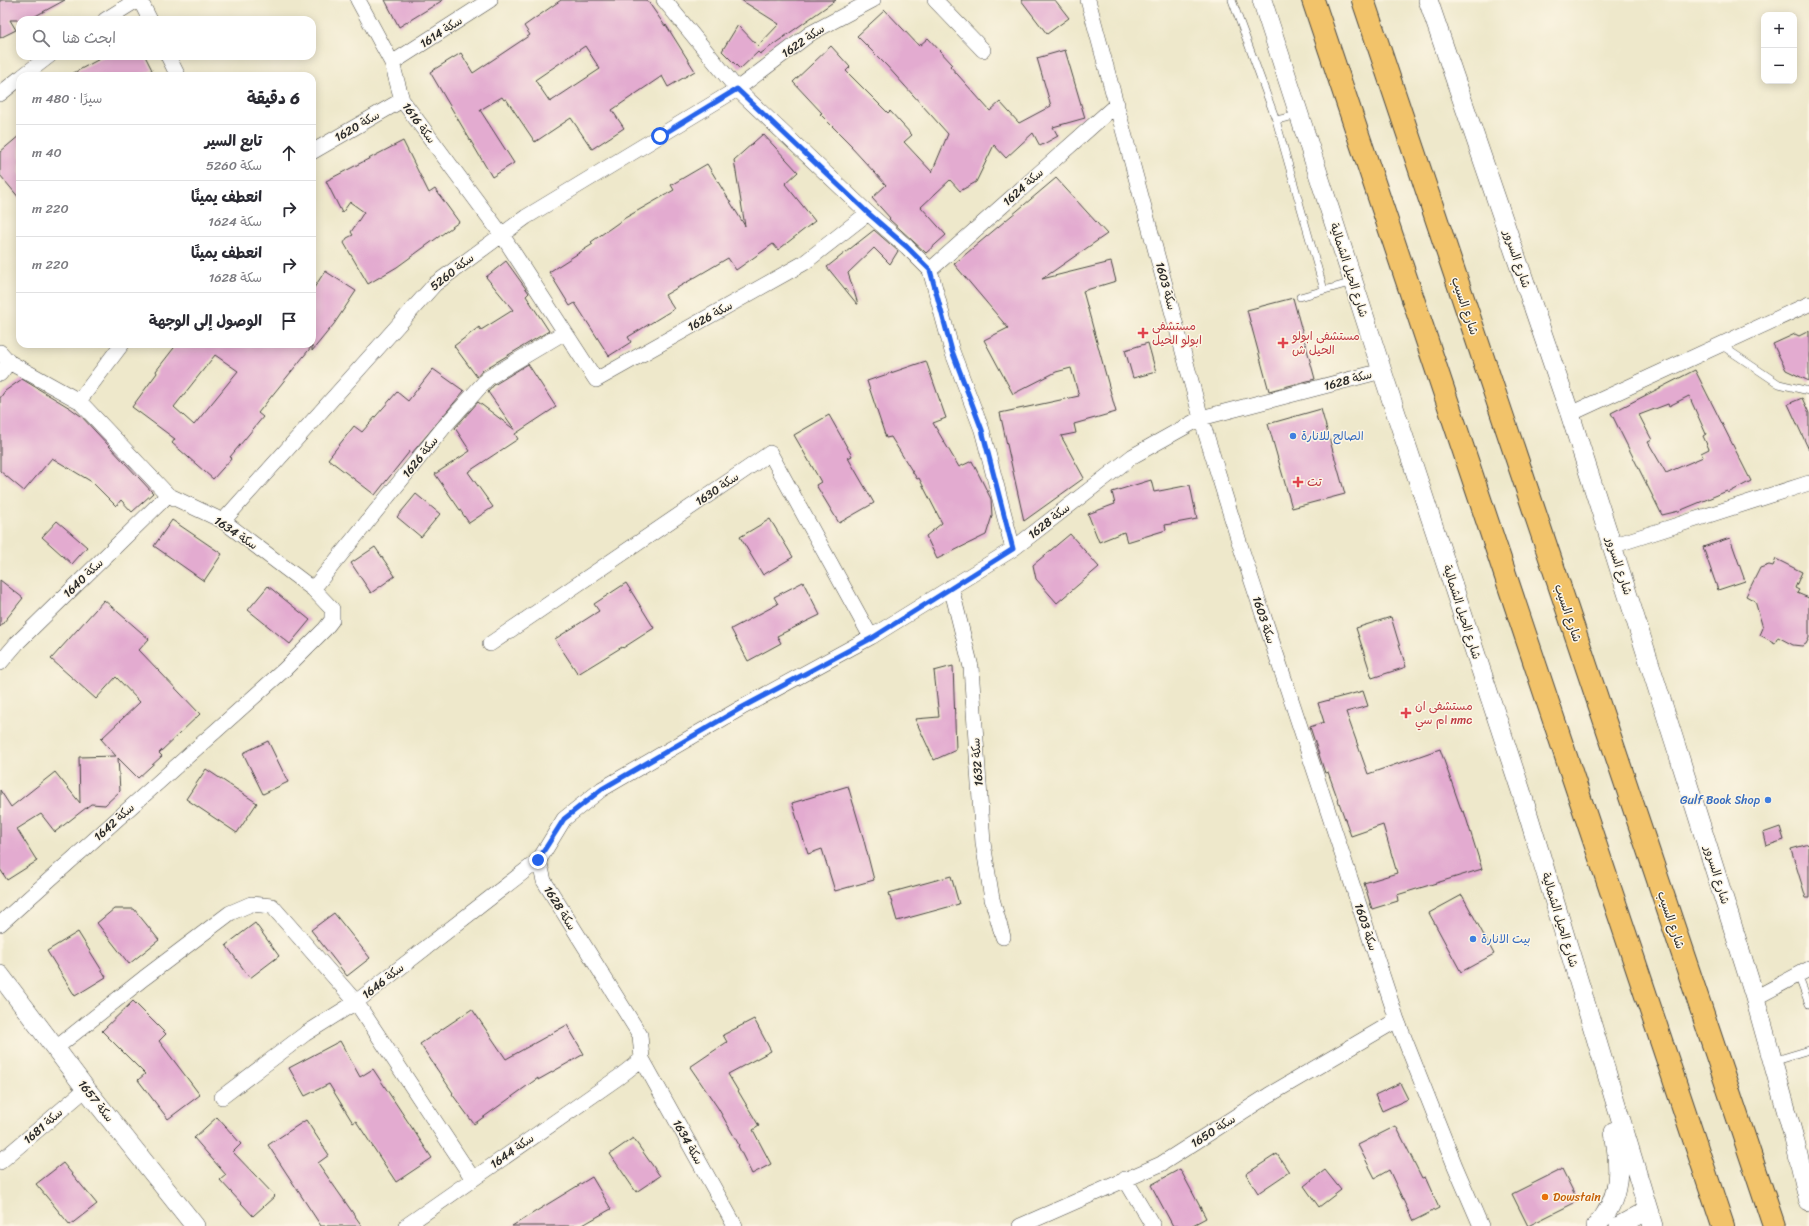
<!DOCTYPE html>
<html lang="ar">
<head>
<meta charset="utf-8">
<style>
	body { margin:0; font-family:Sriracha,"Playpen Sans Arabic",sans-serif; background:#f7f7f7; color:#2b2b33; direction:rtl }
	.controls { position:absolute; right:12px; top:12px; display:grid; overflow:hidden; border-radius:8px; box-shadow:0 2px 10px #0003 }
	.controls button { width:36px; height:36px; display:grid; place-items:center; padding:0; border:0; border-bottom:1px solid #e1e1e2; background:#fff; color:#2b2b33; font:20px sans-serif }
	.stop { position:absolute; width:12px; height:12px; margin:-9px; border:3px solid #2563eb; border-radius:50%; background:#fff }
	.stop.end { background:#2563eb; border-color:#fff; box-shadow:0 1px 4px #0008 }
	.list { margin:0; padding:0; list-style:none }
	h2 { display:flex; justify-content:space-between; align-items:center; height:52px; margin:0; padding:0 16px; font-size:17px }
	h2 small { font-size:13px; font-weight:400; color:#7c7c81 }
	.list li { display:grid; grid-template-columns:26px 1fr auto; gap:12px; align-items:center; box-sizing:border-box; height:56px; padding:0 16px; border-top:1px solid #e1e1e2 }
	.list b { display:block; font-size:15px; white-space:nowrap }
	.list p { margin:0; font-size:13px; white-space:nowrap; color:#7c7c81 }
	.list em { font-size:13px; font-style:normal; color:#7c7c81 }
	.icon { flex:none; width:22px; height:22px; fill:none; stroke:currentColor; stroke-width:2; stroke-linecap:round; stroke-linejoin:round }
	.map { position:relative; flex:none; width:1809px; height:1226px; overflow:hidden; direction:ltr }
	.search { position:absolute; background:#fff; box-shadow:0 2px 10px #0003; left:16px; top:16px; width:300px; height:44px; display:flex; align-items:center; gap:10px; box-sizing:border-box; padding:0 14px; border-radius:12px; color:#7c7c81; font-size:15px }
	.panel { position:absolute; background:#fff; box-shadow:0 2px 10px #0003; left:16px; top:72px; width:300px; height:276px; border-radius:12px; direction:rtl }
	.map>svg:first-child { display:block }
	.building { fill:#e3abd0; fill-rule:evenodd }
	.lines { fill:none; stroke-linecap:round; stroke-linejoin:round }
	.service-casing { stroke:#484743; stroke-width:8 }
	.minor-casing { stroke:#484743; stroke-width:16 }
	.tertiary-casing { stroke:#484743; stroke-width:20 }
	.trunk-casing { stroke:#484743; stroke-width:24 }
	.service { stroke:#fff; stroke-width:7 }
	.minor { stroke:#fff; stroke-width:15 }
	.tertiary { stroke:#fff; stroke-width:19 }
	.trunk { stroke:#f2c36a; stroke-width:22 }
	.route { stroke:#2563eb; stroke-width:5 }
	.health-dot { fill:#e0444e; stroke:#fcf5e5; stroke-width:1.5 }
	.shop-dot { fill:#3f7fe0; stroke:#fcf5e5; stroke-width:1.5 }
	.food-dot { fill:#e8710a; stroke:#fcf5e5; stroke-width:1.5 }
	.labels { text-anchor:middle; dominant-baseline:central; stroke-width:3; stroke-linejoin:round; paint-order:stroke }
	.street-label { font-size:12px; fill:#2b2b2b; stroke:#fcf5e5 }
	.health-label { font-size:12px; fill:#be3a42; stroke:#fcf5e5; text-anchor:start }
	.shop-label { font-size:12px; fill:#366cbe; stroke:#fcf5e5; text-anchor:start }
	.food-label { font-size:12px; fill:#c56008; stroke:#fcf5e5; text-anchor:start }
</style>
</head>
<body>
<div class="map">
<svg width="1809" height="1226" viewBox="0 0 1809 1226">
	<rect width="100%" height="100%" fill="#fcf5e5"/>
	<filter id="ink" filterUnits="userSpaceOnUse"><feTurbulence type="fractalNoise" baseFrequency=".025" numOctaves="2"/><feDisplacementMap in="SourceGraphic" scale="8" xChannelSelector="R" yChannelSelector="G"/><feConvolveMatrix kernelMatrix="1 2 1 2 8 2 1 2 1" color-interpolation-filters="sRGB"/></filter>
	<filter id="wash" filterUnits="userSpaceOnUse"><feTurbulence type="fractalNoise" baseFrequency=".012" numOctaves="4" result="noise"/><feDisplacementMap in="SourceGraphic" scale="16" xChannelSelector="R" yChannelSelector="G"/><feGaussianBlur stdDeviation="0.9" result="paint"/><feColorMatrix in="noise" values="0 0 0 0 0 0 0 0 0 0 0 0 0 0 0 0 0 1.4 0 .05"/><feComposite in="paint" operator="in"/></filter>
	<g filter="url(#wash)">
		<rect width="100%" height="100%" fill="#eee8cb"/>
		<g id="blocks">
			<path class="building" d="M0,0H65L28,20H10L16,30L0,38Z
				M385,0H443L399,27Z
				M561,0H647L665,26L666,25L695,71L668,87L662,76L612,110L624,128L592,149L571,118L535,142L506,99L504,100L502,97L480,110L514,163L492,177L430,72L461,53L473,73L530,35L524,26ZM585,46L600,69L550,102L535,80Z
				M741,0H836L760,54L758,52L740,69L722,51L738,25L758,46L779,24Z
				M1021,0H1055L1069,18L1047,34Z
				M885,10L919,46L928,38L952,64L950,66L990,111L1000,102L1019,123L1051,106L1037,58L1065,50L1085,118L1053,127L1058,136L1040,146L1033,133L1006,158L994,145L976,182L960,191L950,180L921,207L946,235L926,253L889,219L890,218L872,198L886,185L851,147L852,146L820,114L822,113L793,82L831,46L850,67L846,71L888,113L890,111L912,135L904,142L932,172L948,134L887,66L857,36Z
				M105,56H145L152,70L141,76H68Z
				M763,134L798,172L785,184L815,221L778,250L773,244L736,270L728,258L665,295L674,309L628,337L631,342L609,356L575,303L570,306L549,272L593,244L591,242L625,218L674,190L671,185L707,164L745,226L734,160Z
				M20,135V199L0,175V152Z
				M403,141L429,193L435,189L459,222L397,267L368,284L344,243L347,238L353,235L351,232L364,212L350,202L342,213L326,181Z
				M1056,178L1107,234L1042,279L1111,262L1116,281L1083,291L1116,412L1074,424L1076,433L1061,436L1084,478L1024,521L1000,413L1079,396L1071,368L1056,372L1013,394L984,340L1008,328L954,264Z
				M874,230L898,251L890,264L874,248L848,273L858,304H857L827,267Z
				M506,261L529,293L526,296L549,331L483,370L477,377L454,346L479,327L481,330L513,310L486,277Z
				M325,271L356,291L334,324L312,351V346L258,413L263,417L230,457L232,458L213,479L172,443L175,439L132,407L157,373L156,371L177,344H312V291ZM215,355L238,371L194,425L174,407Z
				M1293,298L1315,379L1269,391L1247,310Z
				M1809,331V381L1786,370L1773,344L1795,334L1799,336Z
				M1148,343L1156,372L1133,378L1125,350Z
				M926,361L946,418L933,423L959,467L972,461L991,499L992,516L986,535L937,559L926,536L942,523L919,478L917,479L891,437L886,438L867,381Z
				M528,364L556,407L515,434L518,439L468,472L493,507L469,523L435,474L470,451L455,428L478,402L515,430L488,392L494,385Z
				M433,369L464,391L412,453L410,451L375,495L328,459L354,426L362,432L397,392L408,401Z
				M1695,370L1751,481L1728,493L1727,491L1679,511L1662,515L1611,413ZM1689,396L1706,434L1703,436L1709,449L1701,453L1703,457L1666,473L1648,442L1652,440L1639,415L1668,404L1669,406Z
				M22,379L70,408L81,416L153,493L132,512L121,500L116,506L92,482L52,458L24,491L0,471V398L5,391Z
				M1802,398L1809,413V450L1788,404Z
				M1321,409L1345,494L1292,508L1268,424Z
				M829,415L852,456L848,458L874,503L839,523L816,485L821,482L794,435Z
				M1151,480L1154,492L1190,485L1197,519L1165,525L1166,530L1127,542L1124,532L1099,542L1088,514L1115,504L1112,492Z
				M416,494L440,514L421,537L397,517Z
				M770,519L793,557L763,575L740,537Z
				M172,520L222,554L204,581L154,546Z
				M57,521L87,547L72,564L42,537Z
				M1070,534L1099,567L1057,603L1036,579L1033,565Z
				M1730,538L1745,581L1718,590L1703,547Z
				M375,547L395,576L371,593L351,563Z
				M1776,559L1802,572L1795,588L1799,590L1797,593L1809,598V638L1806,644L1802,646L1793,645L1778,637L1775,643L1760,635L1763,628L1755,601L1746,596L1760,568L1769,565L1773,566Z
				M0,580L23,598L0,627Z
				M803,582L820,615L777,636L781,643L748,661L731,629L778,604L774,597Z
				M626,583L654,628L623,648L622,647L578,674L555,639L599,611L594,604Z
				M268,586L310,620L290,644L248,610Z
				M104,600L149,639L139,650L200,714L159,753L162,756L138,778L118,758L120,791L105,805L91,804L55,832L41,814L17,829L37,861L7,880L0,869V790L11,807L55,772L80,803L79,757L116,756L101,739L140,702L116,677L96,699L51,659Z
				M1391,617L1406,667L1372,678L1356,628Z
				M953,666L956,750L934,760L915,719L939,717L934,671Z
				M1363,691L1368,706L1346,712L1368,774L1440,749L1462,812L1464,811L1482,869L1397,895L1398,901L1372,909L1364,883L1397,873L1383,825L1351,836L1328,772L1325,773L1310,727L1324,722L1318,703Z
				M268,741L288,782L263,794L243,753Z
				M206,769L257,803L237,833L186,799Z
				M848,786L863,837L874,880L835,891L822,849L808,854L792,803Z
				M1780,827L1784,840L1766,846L1763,833Z
				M1809,844V898H1806L1791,849Z
				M951,876L959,904L897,921L889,893Z
				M1462,895L1494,954L1461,972L1429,913Z
				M114,909H134L159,940L129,964L97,923Z
				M334,913L370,958L347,976L311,930Z
				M255,923L279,956L250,978L226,945Z
				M78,932L106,977L75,996L47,951Z
				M133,1001L166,1034L159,1041L200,1095L168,1119L138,1080L145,1074L102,1031Z
				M472,1009L506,1059L567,1025L584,1054L538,1080V1078L474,1124L452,1094L453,1093L420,1044Z
				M754,1019L771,1051L728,1074L759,1126L753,1130L771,1164L752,1174L738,1146L739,1145L718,1108L690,1067L727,1042L723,1035Z
				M340,1041L360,1077L373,1069L432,1158L396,1182L356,1121L353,1123L329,1084L305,1096L289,1068Z
				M1400,1083L1408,1099L1382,1111L1375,1095Z
				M217,1117L241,1144L233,1152L275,1196L253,1216L220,1180L226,1175L194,1138Z
				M306,1120L329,1155L318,1163L362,1226H321L268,1145Z
				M1396,1126L1422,1178L1425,1177L1439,1208L1413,1221L1389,1170L1375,1178L1358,1145Z
				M633,1138L660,1176L636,1192L610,1154Z
				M1277,1154L1289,1172L1258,1193L1246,1174Z
				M63,1163L97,1204L70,1225L36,1184Z
				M1180,1169L1206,1218L1191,1226H1173L1151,1185Z
				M1562,1169L1578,1201L1528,1226L1512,1194Z
				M1325,1170L1341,1190L1319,1207L1304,1186Z
				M592,1177L611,1209L581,1226H512Z"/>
		</g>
	</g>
	<g filter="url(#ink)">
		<use href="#blocks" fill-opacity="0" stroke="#484743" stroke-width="1"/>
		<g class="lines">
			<defs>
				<path id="service" d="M1232,0L1276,120L1324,290
					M1276,120L1299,115
					M1300,297L1353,282
					M1721,345L1779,384L1809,391
					M1798,975L1809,1004
					M1773,1061L1809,1050"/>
				<path id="minor" d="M140,0L150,20
					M358,0L392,63L402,100L502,235L596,380L804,263L868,213
					M664,0L737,89L868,213L907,247L930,270L952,351L982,430L1013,549
					M935,0L983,50
					M1088,0L1201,418L1242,551L1397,1020L1455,1166L1481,1226
					M105,20L137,0
					M168,56L178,76
					M392,63L490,0
					M23,76L49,56
					M0,94L20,78
					M312,152L402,100
					M930,270L1117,104
					M0,352L9,362L79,401L168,495L223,521L313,589L332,609V620L325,629L285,669L0,924
					M0,374L9,362
					M79,401L122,344
					M1570,414L1809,304
					M223,521L435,284L526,217L737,89L811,33L873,0
					M1612,546L1809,483
					M951,587L971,667L983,843L992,899L1003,937
					M313,589L444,427L488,378L565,332
					M490,644L770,453L871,637
					M0,663L18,642L168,495
					M1755,998L1809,969
					M56,1048L144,978L230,913L251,904L272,906L356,1002L473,1179
					M642,1059L735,1226
					M222,1097L305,1034L356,1002L539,860
					M0,1162L86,1089
					M1125,1179L1153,1226
					M406,1226L619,1077L642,1059L640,1035L544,881L539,860L564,819L602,789L741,708L871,637L1013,549L1133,456L1201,418L1382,371
					M1020,1226L1161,1164L1269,1095L1397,1020"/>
				<path id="tertiary" d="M1262,0L1382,371L1521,791L1653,1226
					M1428,0L1570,414L1674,740L1755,998L1794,1138L1809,1202
					M0,975L86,1089L195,1226
					M1596,1226C1622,1199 1620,1167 1614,1132
					M1619,1226L1648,1210"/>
				<path id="trunk" d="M1313,0L1723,1226
					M1363,0L1774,1226"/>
			</defs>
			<use href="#service" class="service-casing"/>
			<use href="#minor" class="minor-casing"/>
			<use href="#tertiary" class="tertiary-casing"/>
			<use href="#trunk" class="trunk-casing"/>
			<use href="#service" class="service"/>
			<use href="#minor" class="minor"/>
			<use href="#tertiary" class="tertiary"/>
			<use href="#trunk" class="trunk"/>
		</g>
	</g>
	<g class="lines" filter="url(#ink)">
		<path class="route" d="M538,860L564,819L602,789L741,708L872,638L1013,549L982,430L952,351L930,270L907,247L868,213L737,89L660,136"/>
	</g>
	<g class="health-dot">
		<path d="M1141 327h4v4h4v4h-4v4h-4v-4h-4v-4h4z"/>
		<path d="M1281 337h4v4h4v4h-4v4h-4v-4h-4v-4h4z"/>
		<path d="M1296 476h4v4h4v4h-4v4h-4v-4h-4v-4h4z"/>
		<path d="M1404 707h4v4h4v4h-4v4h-4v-4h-4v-4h4z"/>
	</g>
	<g class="shop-dot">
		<circle cx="1293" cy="436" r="4"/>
		<circle cx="1768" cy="800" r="4"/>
		<circle cx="1473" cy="939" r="4"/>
	</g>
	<circle class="food-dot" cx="1545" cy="1197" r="4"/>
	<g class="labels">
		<g class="street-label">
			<text transform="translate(441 32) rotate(-33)">سكة 1614</text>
			<text transform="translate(803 41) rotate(-34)">سكة 1622</text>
			<text transform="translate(419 123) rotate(54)">سكة 1616</text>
			<text transform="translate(357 126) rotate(-30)">سكة 1620</text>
			<text transform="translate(1023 187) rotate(-42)">سكة 1624</text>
			<text transform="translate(1517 259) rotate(71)">شارع السرور</text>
			<text transform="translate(1349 270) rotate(72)">شارع الحيل الشمالية</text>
			<text transform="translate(452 272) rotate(-38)">سكة 5260</text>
			<text transform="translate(1166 286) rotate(75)">سكة 1603</text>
			<text transform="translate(1465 306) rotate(71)">شارع السيب</text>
			<text transform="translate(710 316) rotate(-29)">سكة 1626</text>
			<text transform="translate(1348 380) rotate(-15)">سكة 1628</text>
			<text transform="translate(420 457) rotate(-51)">سكة 1626</text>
			<text transform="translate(717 489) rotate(-34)">سكة 1630</text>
			<text transform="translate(1049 521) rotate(-38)">سكة 1628</text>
			<text transform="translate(236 533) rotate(34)">سكة 1634</text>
			<text transform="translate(1619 566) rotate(72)">شارع السرور</text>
			<text transform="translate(83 578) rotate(-44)">سكة 1640</text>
			<text transform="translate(1462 612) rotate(72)">شارع الحيل الشمالية</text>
			<text transform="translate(1568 613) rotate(71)">شارع السيب</text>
			<text transform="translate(1264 620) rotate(72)">سكة 1603</text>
			<text transform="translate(977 762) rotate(-94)">سكة 1632</text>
			<text transform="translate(114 822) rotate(-42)">سكة 1642</text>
			<text transform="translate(1717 875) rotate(73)">شارع السرور</text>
			<text transform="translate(560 908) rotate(58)">سكة 1628</text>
			<text transform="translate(1560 920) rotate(73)">شارع الحيل الشمالية</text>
			<text transform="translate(1671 920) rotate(71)">شارع السيب</text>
			<text transform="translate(1366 927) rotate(72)">سكة 1603</text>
			<text transform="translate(383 981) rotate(-38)">سكة 1646</text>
			<text transform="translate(96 1101) rotate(52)">سكة 1657</text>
			<text transform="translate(43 1126) rotate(-41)">سكة 1681</text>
			<text transform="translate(1213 1131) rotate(-32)">سكة 1650</text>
			<text transform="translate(688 1142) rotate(61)">سكة 1634</text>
			<text transform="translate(512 1151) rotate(-35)">سكة 1644</text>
		</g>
		<g class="health-label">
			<text x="1152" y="326">مستشفى<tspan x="1152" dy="14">ابولو الحيل</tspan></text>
			<text x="1292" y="336">مستشفى ابولو<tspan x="1292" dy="14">الحيل ش</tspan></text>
			<text x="1307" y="482">تت</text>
			<text x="1415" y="706">مستشفى ان<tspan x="1415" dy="14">ام سي nmc</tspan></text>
		</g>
		<g class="shop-label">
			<text x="1301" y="436">الصالح للانارة</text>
			<text x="1760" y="800" text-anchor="end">Gulf Book Shop</text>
			<text x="1481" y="939">بيت الانارة</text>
		</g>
		<g class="food-label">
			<text x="1553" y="1197">Dowstain</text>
		</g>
	</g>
</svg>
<div class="controls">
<button>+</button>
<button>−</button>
</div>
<div class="stop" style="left:660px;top:136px"></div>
<div class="stop end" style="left:538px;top:860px"></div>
<div class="search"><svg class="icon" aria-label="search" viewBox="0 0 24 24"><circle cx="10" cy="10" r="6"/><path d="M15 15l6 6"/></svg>ابحث هنا</div>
<section class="panel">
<h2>6 دقيقة<small>سيرًا · 480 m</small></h2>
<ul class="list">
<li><svg class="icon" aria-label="ahead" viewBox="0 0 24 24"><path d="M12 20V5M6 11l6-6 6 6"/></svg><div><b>تابع السير</b><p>سكة 5260</p></div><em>40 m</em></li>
<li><svg class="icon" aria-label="right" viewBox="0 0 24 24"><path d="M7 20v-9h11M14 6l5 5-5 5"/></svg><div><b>انعطف يمينًا</b><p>سكة 1624</p></div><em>220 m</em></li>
<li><svg class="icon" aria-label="right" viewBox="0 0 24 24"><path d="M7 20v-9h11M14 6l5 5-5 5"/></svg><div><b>انعطف يمينًا</b><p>سكة 1628</p></div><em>220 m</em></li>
<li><svg class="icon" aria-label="arrive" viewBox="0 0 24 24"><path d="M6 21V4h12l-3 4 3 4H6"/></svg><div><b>الوصول إلى الوجهة</b></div></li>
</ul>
</section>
</div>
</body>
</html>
